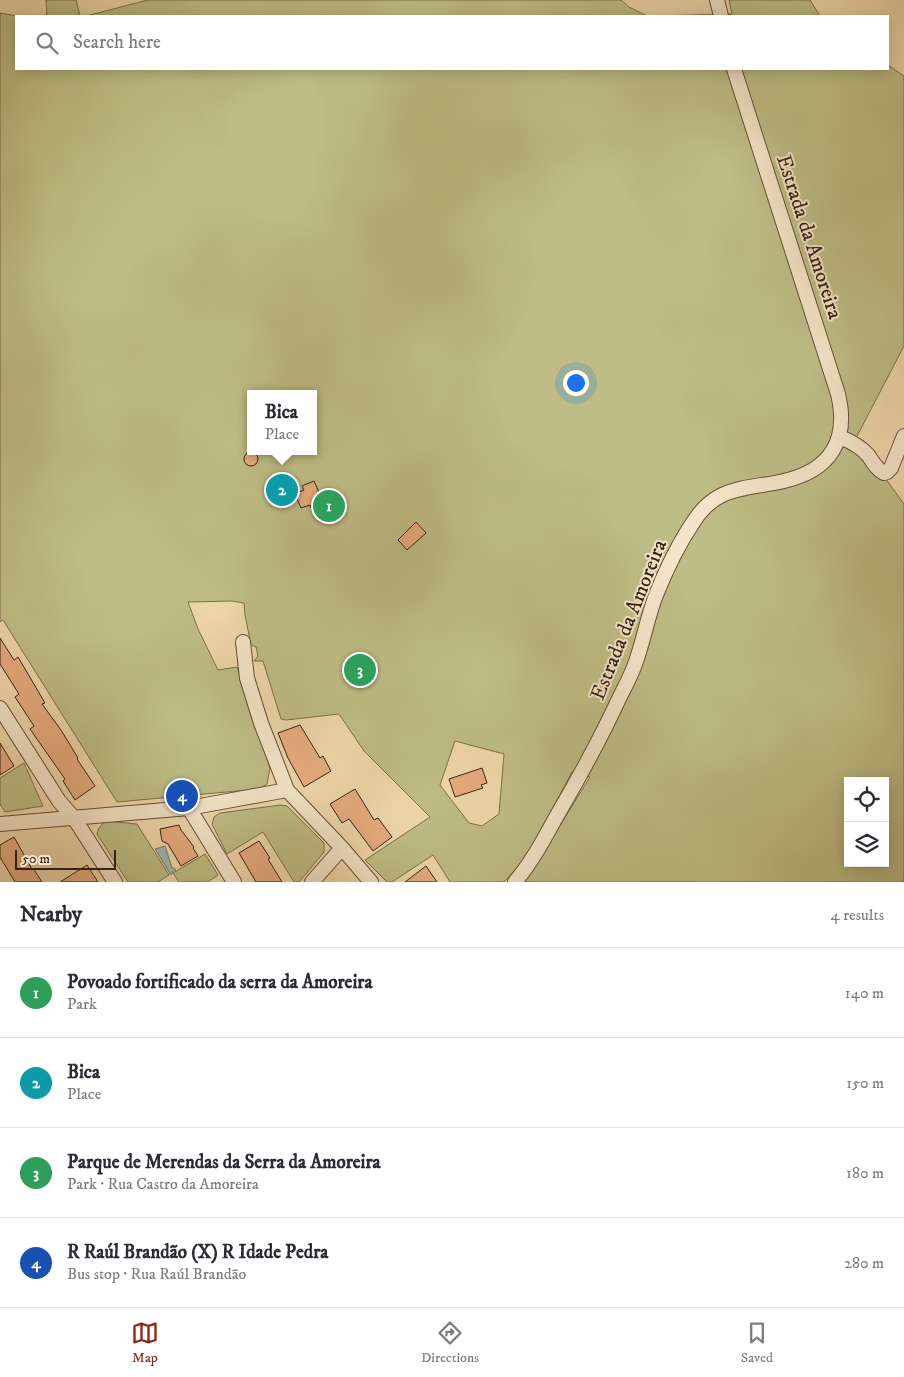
<!DOCTYPE html>
<html lang="en">
<head>
<meta charset="utf-8">
<style>
	body { margin:0; font-family:"IM FELL DW Pica",serif; background:#f2f2f3; color:#2b2b33 }
	.controls { position:absolute; right:15px; bottom:15px; display:grid; overflow:hidden; border-radius:0px; box-shadow:0 2px 12px #0003 }
	.controls button { width:45px; height:45px; display:grid; place-items:center; padding:0; border:0; border-bottom:1px solid #e1e1e2; background:#fff; color:#2b2b33; font:25px sans-serif }
	.scale { position:absolute; left:15px; bottom:12px; width:101px; box-sizing:border-box; padding-left:5px; border:2px solid #392113; border-top:0; font-size:14px; line-height:18px; white-space:nowrap; color:#392113; -webkit-text-stroke:4px #f4e5c8; paint-order:stroke }
	.you { position:absolute; left:575px; top:382px; width:18px; height:18px; margin:-12px; border:4px solid #fff; border-radius:50%; background:#1a73e8; box-shadow:0 0 0 8px #1a73e833 }
	.badge { display:grid; place-items:center; width:32px; height:32px; border-radius:50%; background:#8f2418; color:#fff; font-size:16px; font-weight:700 }
	.pin { position:absolute; translate:-50% -50%; border:2px solid #fff; box-shadow:0 1px 5px #0006 }
	.popup { position:absolute; left:247px; top:390px; width:70px; height:65px; box-sizing:border-box; display:grid; place-content:center; border-radius:0px; background:#fff; filter:drop-shadow(0 1px 4px #0005); font-size:16px; white-space:nowrap; color:#7c7c81 }
	.popup b { font-size:19px; color:#2b2b33 }
	.popup::after { content:''; position:absolute; left:50%; top:100%; margin-left:-10px; border:10px solid transparent; border-top-color:#fff }
	.list { margin:0; padding:0; list-style:none }
	h2 { display:flex; justify-content:space-between; align-items:center; height:65px; margin:0; padding:0 20px; font-size:21px }
	h2 small { font-size:16px; font-weight:400; color:#7c7c81 }
	.list li { display:grid; grid-template-columns:32px 1fr auto; gap:15px; align-items:center; box-sizing:border-box; height:90px; padding:0 20px; border-top:1px solid #e1e1e2 }
	.list b { display:block; font-size:19px; white-space:nowrap }
	.list p { margin:0; font-size:16px; white-space:nowrap; color:#7c7c81 }
	.list em { font-size:16px; font-style:normal; color:#7c7c81 }
	.icon { flex:none; width:28px; height:28px; fill:none; stroke:currentColor; stroke-width:2; stroke-linecap:round; stroke-linejoin:round }
	.map { position:relative; flex:none; width:904px; height:882px; overflow:hidden }
	.search { position:absolute; background:#fff; box-shadow:0 2px 12px #0003; left:15px; right:15px; top:15px; height:55px; display:flex; align-items:center; gap:12px; box-sizing:border-box; padding:0 18px; border-radius:0px; color:#7c7c81; font-size:19px }
	.sheet { height:425px; background:#fff }
	nav { display:flex; justify-content:space-around; align-items:center; box-sizing:border-box; height:70px; border-top:1px solid #e1e1e2; background:#fff; font-size:14px; color:#7c7c81 }
	nav a { display:grid; justify-items:center; gap:2px }
	nav .on { color:#8f2418 }
	.map>svg:first-child { display:block }
	.green { fill:#bebd85; stroke:#7c6f4c; fill-rule:evenodd }
	.water { fill:#9eb7b4; stroke:#767b74 }
	.building { fill:#e7ac7f; stroke:#392113 }
	.lines { fill:none; stroke-linecap:round; stroke-linejoin:round }
	.street-casing { stroke:#664e39; stroke-width:16 }
	.street { stroke:#f4e5c8; stroke-width:14 }
	.labels { text-anchor:middle; dominant-baseline:central; stroke-width:4; stroke-linejoin:round; paint-order:stroke }
	.street-label { font-size:21px; fill:#392113; stroke:#f4e5c8 }
</style>
</head>
<body>
<div class="map">
<svg width="904" height="882" viewBox="0 0 904 882">
	<rect width="100%" height="100%" fill="#eed7aa"/>
	<filter id="stains"><feTurbulence type="fractalNoise" baseFrequency=".004" numOctaves="4"/><feColorMatrix values="0 0 0 0 .2 0 0 0 0 .09 0 0 0 0 .02 0 0 0 .5 -.17"/></filter>
	<radialGradient id="worn" r=".72"><stop offset=".6" stop-color="#630" stop-opacity="0"/><stop offset="1" stop-color="#630" stop-opacity=".3"/></radialGradient>
	<path class="green" d="M46,0H76L80,16H47Z
		M148,0H621L629,7L647,16H86Z
		M729,0H810L820,16H656L732,14Z
		M0,13L17,16L16,69H888V65L904,76V346L856,438L904,504V882H525L590,777L572,772L525,860L504,882H450L433,855L392,882H387L365,860L430,817L364,751L339,714L286,720L281,719L263,661H254L258,656L256,647L251,645L245,615L244,603L232,601L188,602L198,629L218,670L237,667L270,768L267,784L259,789L117,802L3,620L0,622ZM251,394H313V451H251ZM455,741L504,754L499,814L482,826L469,823L440,785ZM848,781H885V863H848Z
		M24,763L43,806L5,812L0,804V778Z
		M281,805L287,806L324,843V852L299,882H294L263,832L227,854L212,824L214,817L220,813Z
		M105,821L137,824L169,875L158,882H128L97,834L99,828Z
		M205,854L218,875L208,882H179L173,873Z"/>
	<path class="water" d="M165,846L172,868H174L176,870L173,871L171,875L155,849Z"/>
	<path class="building" d="M244 459a7 7 0 1 1 14 0a7 7 0 1 1-14 0Z
		M314,481L324,504L312,509L310,505L301,508L295,494L304,490L302,486Z
		M416,522L426,533L407,550L398,540Z
		M0,638L14,660L18,657L45,703L42,704L61,730L78,758L77,759L95,786L75,800L63,781L65,779L30,729L34,726L15,697L19,694L0,664Z
		M300,725L320,758L323,756L331,771L304,787L288,758L278,733Z
		M0,743L14,766L0,775Z
		M482,768L487,783L481,785L483,788L455,797L449,779Z
		M355,789L374,820L378,818L392,837L373,851L349,819L342,823L330,804Z
		M179,825L181,830L194,847L193,848L198,856L181,866L168,844L162,841L160,829Z
		M14,837L32,869L33,868L42,882H15L0,857V845Z
		M259,841L270,858L268,859L282,882H256L239,853Z
		M87,865L98,882H60Z
		M426,866L437,882H405Z"/>
	<g class="lines">
		<defs>
			<path id="street" d="M717,0L721,16
				M840,437C850,441 860,446 868,455C873,462 876,469 884,473L887,472L891,468L904,436
				M243,642L247,678L261,723L287,790L342,848L371,882
				M0,708L59,801L74,818L115,882
				M189,808L234,882
				M0,824L189,808L287,790
				M312,882L342,848
				M515,882C533,861 546,835 559,812C580,776 599,741 616,705C622,692 629,680 634,667C643,644 647,618 656,595C666,570 679,543 694,521C701,510 710,501 722,495C741,486 763,486 784,481C831,470 849,440 838,394L734,69"/>
		</defs>
		<use href="#street" class="street-casing"/>
		<use href="#street" class="street"/>
	</g>
	<g class="labels">
		<g class="street-label">
			<text transform="translate(809 237) rotate(72)">Estrada da Amoreira</text>
			<text transform="translate(629 620) rotate(-68)">Estrada da Amoreira</text>
		</g>
	</g>
	<rect width="100%" height="100%" filter="url(#stains)"/>
	<rect width="100%" height="100%" fill="url(#worn)"/>
</svg>
<div class="controls">
<button><svg class="icon" aria-label="locate" viewBox="0 0 24 24"><circle cx="12" cy="12" r="6"/><path d="M12 2v4M12 18v4M2 12h4M18 12h4"/></svg></button>
<button><svg class="icon" aria-label="layers" viewBox="0 0 24 24"><path d="M12 4l9 5-9 5-9-5zM3 14l9 5 9-5"/></svg></button>
</div>
<div class="scale">50 m</div>
<div class="you"></div>
<div class="pin badge" style="left:329px;top:506px;background:#2e9e5b">1</div>
<div class="pin badge" style="left:282px;top:490px;background:#0f9aa8">2</div>
<div class="popup"><b>Bica</b>Place</div>
<div class="pin badge" style="left:360px;top:670px;background:#2e9e5b">3</div>
<div class="pin badge" style="left:182px;top:796px;background:#1a4fb4">4</div>
<div class="search"><svg class="icon" aria-label="search" viewBox="0 0 24 24"><circle cx="10" cy="10" r="6"/><path d="M15 15l6 6"/></svg>Search here</div>
</div>
<section class="sheet">
<h2>Nearby<small>4 results</small></h2>
<ul class="list">
<li><span class="badge" style="background:#2e9e5b">1</span><div><b>Povoado fortificado da serra da Amoreira</b><p>Park</p></div><em>140 m</em></li>
<li><span class="badge" style="background:#0f9aa8">2</span><div><b>Bica</b><p>Place</p></div><em>150 m</em></li>
<li><span class="badge" style="background:#2e9e5b">3</span><div><b>Parque de Merendas da Serra da Amoreira</b><p>Park · Rua Castro da Amoreira</p></div><em>180 m</em></li>
<li><span class="badge" style="background:#1a4fb4">4</span><div><b>R Raúl Brandão (X) R Idade Pedra</b><p>Bus stop · Rua Raúl Brandão</p></div><em>280 m</em></li>
</ul>
</section>
<nav>
<a class="on"><svg class="icon" aria-label="map" viewBox="0 0 24 24"><path d="M3 6l6-2 6 2 6-2v14l-6 2-6-2-6 2zM9 4v14M15 6v14"/></svg>Map</a>
<a><svg class="icon" aria-label="directions" viewBox="0 0 24 24"><path d="M12 3l9 9-9 9-9-9zM9 14v-3h6M13 9l2 2-2 2"/></svg>Directions</a>
<a><svg class="icon" aria-label="saved" viewBox="0 0 24 24"><path d="M7 4h10v16l-5-4-5 4z"/></svg>Saved</a>
</nav>
</body>
</html>
